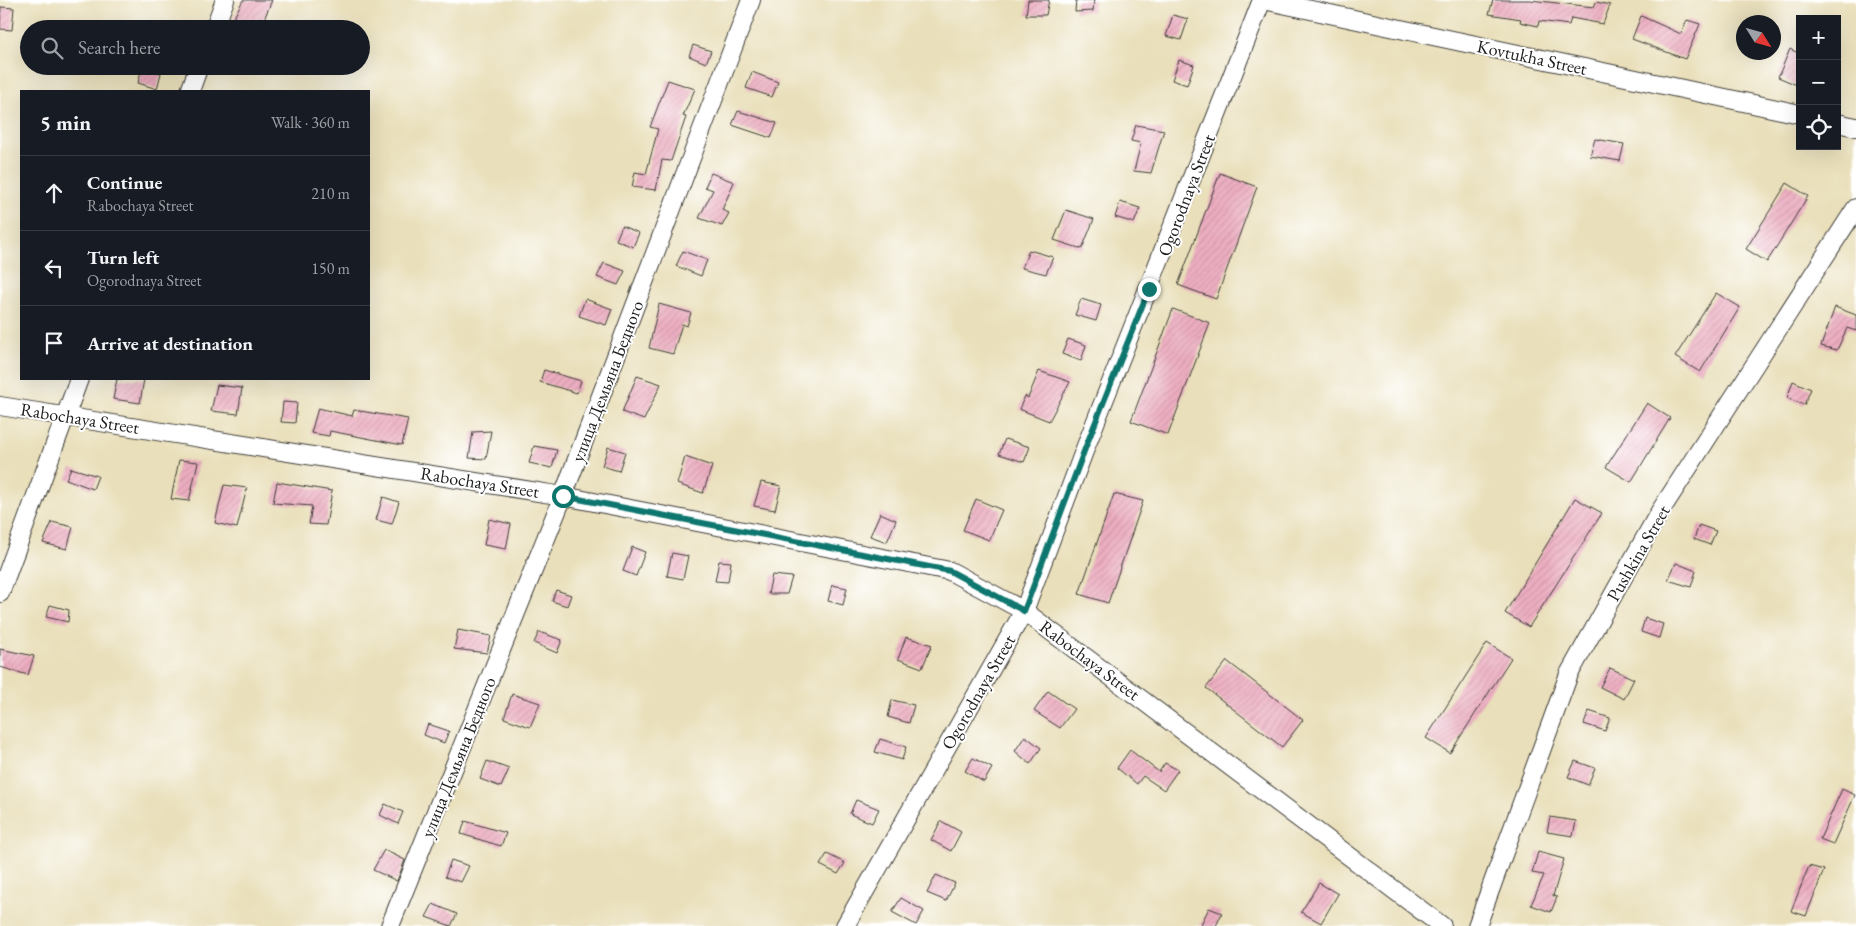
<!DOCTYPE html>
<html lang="en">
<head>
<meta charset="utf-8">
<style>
	body { margin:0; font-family:"EB Garamond",serif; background:#242831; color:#f1f3f6 }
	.controls { position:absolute; right:15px; top:15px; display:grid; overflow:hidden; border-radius:0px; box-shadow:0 5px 20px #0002 }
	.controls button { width:45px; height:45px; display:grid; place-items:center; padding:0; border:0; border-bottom:1px solid #363941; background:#171b24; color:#f1f3f6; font:25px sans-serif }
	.compass { position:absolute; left:1736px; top:15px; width:45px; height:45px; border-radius:50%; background:#171b24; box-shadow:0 5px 20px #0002; rotate:127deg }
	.stop { position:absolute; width:15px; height:15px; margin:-11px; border:4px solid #0f766e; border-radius:50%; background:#fff }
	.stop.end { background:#0f766e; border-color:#fff; box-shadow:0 1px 5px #0008 }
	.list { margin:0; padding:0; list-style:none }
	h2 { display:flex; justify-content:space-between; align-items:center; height:65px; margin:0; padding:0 20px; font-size:21px }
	h2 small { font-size:16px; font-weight:400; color:#9ea1a6 }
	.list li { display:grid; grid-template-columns:32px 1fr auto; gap:15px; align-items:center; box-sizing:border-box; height:75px; padding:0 20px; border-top:1px solid #363941 }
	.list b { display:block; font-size:19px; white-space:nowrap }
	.list p { margin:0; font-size:16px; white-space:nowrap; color:#9ea1a6 }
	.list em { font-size:16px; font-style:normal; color:#9ea1a6 }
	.icon { flex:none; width:28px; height:28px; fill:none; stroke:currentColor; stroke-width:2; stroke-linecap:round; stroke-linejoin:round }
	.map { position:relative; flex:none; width:1856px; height:926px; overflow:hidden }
	.search { position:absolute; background:#171b24; box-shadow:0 5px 20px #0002; left:20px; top:20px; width:350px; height:55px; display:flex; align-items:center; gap:12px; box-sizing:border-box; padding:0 18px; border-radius:28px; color:#9ea1a6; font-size:19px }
	.panel { position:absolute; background:#171b24; box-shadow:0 5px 20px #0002; left:20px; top:90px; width:350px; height:290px; border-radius:0px }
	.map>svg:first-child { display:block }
	.building { fill:url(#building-hatch) }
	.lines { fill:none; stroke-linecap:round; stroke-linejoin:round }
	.minor-casing { stroke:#3b3934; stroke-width:20 }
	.minor { stroke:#fff; stroke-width:18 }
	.route { stroke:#0f766e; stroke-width:6 }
	.labels { text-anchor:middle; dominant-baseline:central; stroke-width:4; stroke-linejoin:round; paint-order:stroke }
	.street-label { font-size:18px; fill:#1c1c1c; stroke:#fff }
</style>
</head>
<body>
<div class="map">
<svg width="1856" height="926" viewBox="0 0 1856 926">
	<defs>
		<pattern id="building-hatch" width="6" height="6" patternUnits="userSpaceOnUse" patternTransform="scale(1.25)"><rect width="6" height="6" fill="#edaec1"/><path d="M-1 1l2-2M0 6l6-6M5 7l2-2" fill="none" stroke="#cb95a5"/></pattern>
	</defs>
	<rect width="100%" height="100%" fill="#fff"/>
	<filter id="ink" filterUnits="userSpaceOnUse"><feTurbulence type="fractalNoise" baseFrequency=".02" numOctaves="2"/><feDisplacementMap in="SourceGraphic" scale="10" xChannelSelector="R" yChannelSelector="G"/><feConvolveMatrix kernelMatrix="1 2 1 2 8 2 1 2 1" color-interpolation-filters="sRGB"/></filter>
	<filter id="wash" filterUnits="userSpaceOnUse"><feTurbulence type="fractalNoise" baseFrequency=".0096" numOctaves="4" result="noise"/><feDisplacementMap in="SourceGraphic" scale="20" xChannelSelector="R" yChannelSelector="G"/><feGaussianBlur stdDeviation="1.12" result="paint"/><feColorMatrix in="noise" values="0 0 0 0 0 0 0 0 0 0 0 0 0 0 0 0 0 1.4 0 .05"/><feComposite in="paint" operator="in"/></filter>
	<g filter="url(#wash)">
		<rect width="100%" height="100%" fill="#e9dfba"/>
		<g id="blocks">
			<path class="building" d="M243,0H272L260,29H245L231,23Z
				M1028,0H1049L1046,15H1026Z
				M1076,0H1094L1093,11L1075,12Z
				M1493,0H1530L1594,7L1596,2L1610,5L1603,24L1571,18L1569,25L1539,21L1538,26L1520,22L1521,19L1489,14Z
				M1,7L14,8L12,30L0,29Z
				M1173,15L1188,19L1181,40L1166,36Z
				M1641,16L1681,34L1687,20L1700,24L1685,59L1632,39Z
				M693,45L711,51L706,63L689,56Z
				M1790,49L1800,54V78L1797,85L1778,77Z
				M1179,60L1194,65L1187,85L1172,80Z
				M142,67L161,73L157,89L138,83Z
				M752,72L778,82L772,97L746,88Z
				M668,80L695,89L683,116L686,117L671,161L662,160L656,190L632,187L635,172L646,174L658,129L650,127Z
				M738,111L777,123L771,138L732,125Z
				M1136,125L1164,130L1151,173L1134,171L1141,143L1131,141Z
				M1595,139L1624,144L1620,161L1590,156Z
				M711,173L734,182L722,210L729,213L722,226L699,218L713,190L705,187Z
				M1220,173L1257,187L1216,299L1178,285Z
				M1787,183L1808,196L1767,262L1746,249Z
				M1120,202L1140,208L1134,223L1115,217Z
				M1066,210L1094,219L1082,249L1054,240Z
				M622,226L639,233L633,247L616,240Z
				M1029,250L1053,257L1046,274L1022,268Z
				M683,251L707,260L701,276L676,266Z
				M604,263L625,271L618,285L597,277Z
				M1716,293L1740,307L1700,372L1675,357Z
				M585,299L612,309L606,325L579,316Z
				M1081,299L1101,305L1096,321L1075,315Z
				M659,304L691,313L687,326L682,324L673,354L649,348Z
				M1835,307L1856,315V331L1847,328L1837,350L1821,346Z
				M1173,309L1210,323L1168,435L1131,421Z
				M1068,339L1086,345L1081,361L1062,354Z
				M544,370L581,381L577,393L540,382Z
				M1039,371L1070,382L1049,421L1019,409L1025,396L1028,398Z
				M637,376L661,384L644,420L622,412Z
				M117,379H144L140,403L113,399Z
				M1793,381L1811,389L1804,405L1787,398Z
				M217,385L242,388L238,414L211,411Z
				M283,402L297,403L295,423L281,422Z
				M1647,403L1670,418L1631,482L1606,467Z
				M318,408L352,416L354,410L408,419L402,445L330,431L329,436L311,433Z
				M491,431L486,459L469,458L473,432Z
				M1005,439L1030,447L1024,462L999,454Z
				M534,446L557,450L552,468L529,463Z
				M608,447L625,452L619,471L602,466Z
				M685,457L712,466L703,493L677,484Z
				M179,460L198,462L189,501L171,499Z
				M71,468L98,476L93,489L66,479Z
				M277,482L332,491L326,525L309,524L312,506L273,503Z
				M761,482L781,486L775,510L754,506Z
				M224,485L247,488L237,528L215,523Z
				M1114,494L1143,501L1108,603L1079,594Z
				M383,497L399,502L392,524L376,520Z
				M1575,498L1602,513L1529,627L1505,613Z
				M976,499L1002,510L989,540L963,530Z
				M880,513L896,520L887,542L870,536Z
				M489,519L511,524L506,549L484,545Z
				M52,522L73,527L67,549L43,543Z
				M1699,525L1716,531L1710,545L1694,539Z
				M632,547L645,552L636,576L623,571Z
				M672,553L688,556L683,579L667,576Z
				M719,561L731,562L728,582L715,581Z
				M1676,563L1696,571L1691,587L1668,580Z
				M772,575L792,577L787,594H768Z
				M832,585L847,588L843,605L828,601Z
				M556,590L571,595L567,606L552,601Z
				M50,605L69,610L68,622L46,617Z
				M1645,618L1663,624L1659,638L1641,632Z
				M458,630L491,636L487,653L454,649Z
				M539,632L562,640L557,653L534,643Z
				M906,637L932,645L922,668L898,659Z
				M1487,643L1511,658L1450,753L1426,738Z
				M0,649L34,656L28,675L0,667Z
				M1227,661L1303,720L1282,747L1206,688Z
				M1610,668L1634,679L1624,699L1600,687Z
				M1048,691L1074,709L1060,728L1034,711Z
				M512,694L540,703L530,727L504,718Z
				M892,700L914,705L909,723L888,717Z
				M1589,711L1610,718L1605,731L1584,724Z
				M428,724L449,731L444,743L424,735Z
				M1025,736L1041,748L1030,764L1015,751Z
				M880,739L906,747L902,760L875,752Z
				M1130,750L1159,772L1165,763L1178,770L1164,790L1143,776L1137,784L1117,768Z
				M973,758L992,768L984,782L965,771Z
				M487,761L509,769L501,787L480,779Z
				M1575,761L1595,768L1588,785L1568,777Z
				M1842,789L1855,795L1833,844L1820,839Z
				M856,800L879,809L872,823L850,814Z
				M385,804L403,812L398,824L380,815Z
				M1550,817L1576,821L1573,836L1547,832Z
				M465,821L506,833L501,846L461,834Z
				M941,821L961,832L951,851L931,840Z
				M384,850L405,860L397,881L373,870Z
				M1538,852L1564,859L1553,896L1557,897L1551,912L1531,905L1544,875L1532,873Z
				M827,854L845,863L838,874L820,865Z
				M451,860L469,866L461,882L445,877Z
				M1809,866L1824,870L1806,916L1791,911Z
				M936,875L955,883L946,901L927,893Z
				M1319,883L1338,894L1321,923L1301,912Z
				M901,898L924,911L916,925L892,912Z
				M433,904L457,914L451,926L426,917Z
				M1209,908L1222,913L1216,926H1200Z"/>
		</g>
	</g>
	<g filter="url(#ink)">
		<use href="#blocks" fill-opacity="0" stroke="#3b3934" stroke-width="1"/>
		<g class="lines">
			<defs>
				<path id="minor" d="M1264,0L1800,114
					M214,29L225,0
					M190,91L199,66
					M1837,123L1856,127
					M0,406L563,496L950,571L1024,611L1442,926
					M0,593L79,379
					M390,926L563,496L751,0
					M845,926L1024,611L1086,446L1262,0
					M1477,926L1569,674L1659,513L1856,208"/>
			</defs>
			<use href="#minor" class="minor-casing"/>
			<use href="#minor" class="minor"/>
		</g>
	</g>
	<g class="lines" filter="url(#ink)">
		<path class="route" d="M563,496L950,571L1024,611L1086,446L1149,289"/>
	</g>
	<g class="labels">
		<g class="street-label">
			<text transform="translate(1532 57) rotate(12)">Kovtukha Street</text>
			<text transform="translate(1186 195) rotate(-69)">Ogorodnaya Street</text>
			<text transform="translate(607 381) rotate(-69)">улица Демьяна Бедного</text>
			<text transform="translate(80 418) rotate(9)">Rabochaya Street</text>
			<text transform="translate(480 482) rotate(9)">Rabochaya Street</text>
			<text transform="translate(1638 553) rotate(-60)">Pushkina Street</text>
			<text transform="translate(1090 660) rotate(37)">Rabochaya Street</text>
			<text transform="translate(978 692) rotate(-60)">Ogorodnaya Street</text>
			<text transform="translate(458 757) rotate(-68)">улица Демьяна Бедного</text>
		</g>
	</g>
</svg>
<div class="controls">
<button>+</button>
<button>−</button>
<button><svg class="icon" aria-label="locate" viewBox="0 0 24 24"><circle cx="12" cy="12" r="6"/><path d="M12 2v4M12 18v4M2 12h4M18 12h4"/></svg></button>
</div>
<svg class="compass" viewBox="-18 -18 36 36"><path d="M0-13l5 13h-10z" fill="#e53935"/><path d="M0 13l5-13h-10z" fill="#9ea1a6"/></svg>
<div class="stop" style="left:563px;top:496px"></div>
<div class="stop end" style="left:1149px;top:289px"></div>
<div class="search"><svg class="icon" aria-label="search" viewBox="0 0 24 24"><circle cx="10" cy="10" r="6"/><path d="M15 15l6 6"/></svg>Search here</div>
<section class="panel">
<h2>5 min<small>Walk · 360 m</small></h2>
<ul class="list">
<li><svg class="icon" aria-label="ahead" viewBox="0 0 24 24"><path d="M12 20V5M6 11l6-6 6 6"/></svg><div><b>Continue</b><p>Rabochaya Street</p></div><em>210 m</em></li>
<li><svg class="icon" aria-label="left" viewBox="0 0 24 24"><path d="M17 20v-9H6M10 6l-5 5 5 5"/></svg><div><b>Turn left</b><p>Ogorodnaya Street</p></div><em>150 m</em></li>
<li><svg class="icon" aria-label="arrive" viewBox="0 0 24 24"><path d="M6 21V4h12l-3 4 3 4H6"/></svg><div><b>Arrive at destination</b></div></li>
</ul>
</section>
</div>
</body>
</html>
